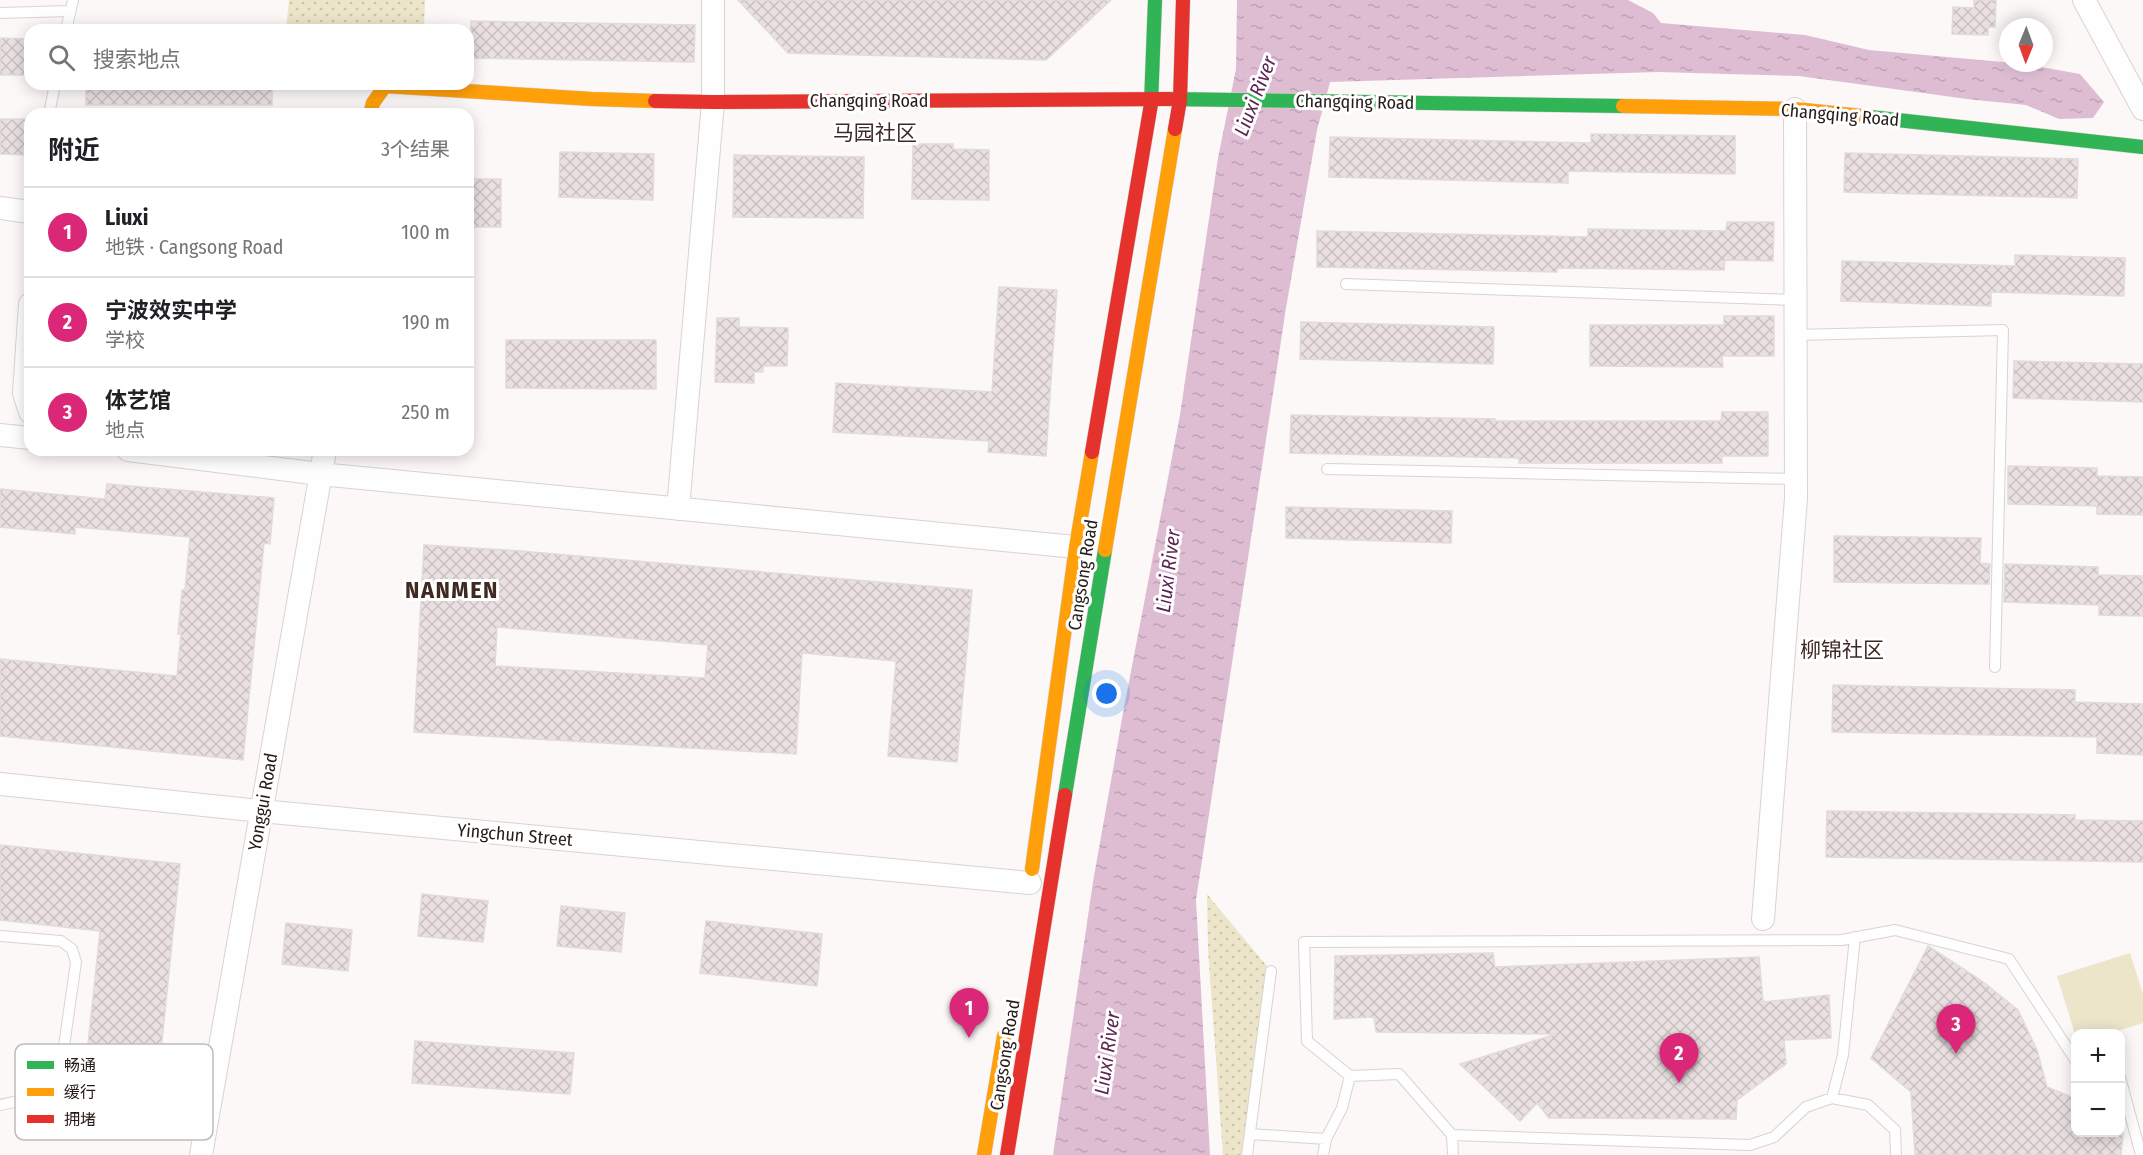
<!DOCTYPE html>
<html lang="zh">
<head>
<meta charset="utf-8">
<style>
	body { margin:0; font-family:"Fira Sans Condensed","Noto Sans SC",sans-serif; background:#f6f6f6; color:#202124 }
	.controls { position:absolute; right:18px; bottom:18px; display:grid; overflow:hidden; border-radius:12px; box-shadow:0 3px 15px #0003 }
	.controls button { width:54px; height:54px; display:grid; place-items:center; padding:0; border:0; border-bottom:2px solid #e0e0e0; background:#fff; color:#202124; font:30px sans-serif }
	.compass { position:absolute; left:1999px; top:18px; width:54px; height:54px; border-radius:50%; background:#fff; box-shadow:0 3px 15px #0003; rotate:181deg }
	.you { position:absolute; left:1107px; top:694px; width:21px; height:21px; margin:-15px; border:4px solid #fff; border-radius:50%; background:#1a73e8; box-shadow:0 0 0 9px #1a73e833 }
	.badge { display:grid; place-items:center; width:39px; height:39px; border-radius:50%; background:#db2777; color:#fff; font-size:20px; font-weight:700 }
	.pin { position:absolute; translate:-50% -50px; filter:drop-shadow(0 2px 3px #0008) }
	.pin::after { content:''; position:absolute; top:32px; width:21px; height:18px; background:inherit; clip-path:polygon(0 0,100% 0,50% 100%) }
	.list { margin:0; padding:0; list-style:none }
	h2 { display:flex; justify-content:space-between; align-items:center; height:78px; margin:0; padding:0 24px; font-size:26px }
	h2 small { font-size:20px; font-weight:400; color:#757577 }
	.list li { display:grid; grid-template-columns:39px 1fr auto; gap:18px; align-items:center; box-sizing:border-box; height:90px; padding:0 24px; border-top:2px solid #e0e0e0 }
	.list b { display:block; font-size:22px; white-space:nowrap }
	.list p { margin:0; font-size:20px; white-space:nowrap; color:#757577 }
	.list em { font-size:20px; font-style:normal; color:#757577 }
	.icon { flex:none; width:33px; height:33px; fill:none; stroke:currentColor; stroke-width:2; stroke-linecap:round; stroke-linejoin:round }
	.map { position:relative; flex:none; width:2143px; height:1155px; overflow:hidden }
	.search { position:absolute; background:#fff; box-shadow:0 3px 15px #0003; left:24px; top:24px; width:450px; height:66px; display:flex; align-items:center; gap:15px; box-sizing:border-box; padding:0 21px; border-radius:18px; color:#757577; font-size:22px }
	.panel { position:absolute; background:#fff; box-shadow:0 3px 15px #0003; left:24px; top:108px; width:450px; height:348px; border-radius:18px }
	.map>svg:first-child { display:block }
	.green { fill:#ece5ca }
	.park { fill:url(#park-dots) }
	.water { fill:url(#water-ripples) }
	.building { fill:url(#building-cross-hatch); stroke:#e2dbdb; stroke-width:1.5; fill-rule:evenodd }
	.lines { fill:none; stroke-linecap:round; stroke-linejoin:round }
	.lane-casing { stroke:#d9d3d0; stroke-width:12 }
	.street-casing { stroke:#d9d3d0; stroke-width:24 }
	.fast-casing { stroke:#d9d3d0; stroke-width:15 }
	.slow-casing { stroke:#d9d3d0; stroke-width:15 }
	.jam-casing { stroke:#d9d3d0; stroke-width:15 }
	.lane { stroke:#fefefe; stroke-width:10 }
	.street { stroke:#fefefe; stroke-width:22 }
	.fast { stroke:#30b455; stroke-width:14 }
	.slow { stroke:#ff9f0a; stroke-width:14 }
	.jam { stroke:#e5322d; stroke-width:14 }
	.labels { text-anchor:middle; dominant-baseline:central; stroke-width:6; stroke-linejoin:round; paint-order:stroke }
	.street-label { font-size:18px; fill:#261c18; stroke:#fff }
	.water-label { font-size:20px; font-style:italic; fill:#5c254f; stroke:#fff }
	.quarter-label { font-size:21px; fill:#3f2a23; stroke:#fff }
	.district-label { font-size:24px; font-weight:bold; letter-spacing:1.5px; fill:#3f2a23; stroke:#fff }
	.key { fill:#fff; stroke:#bebbba; stroke-width:1.5 }
	.key-label { font-size:16px; fill:#261c18 }
</style>
</head>
<body>
<div class="map">
<svg width="2143" height="1155" viewBox="0 0 2143 1155">
	<defs>
		<pattern id="park-dots" width="8" height="8" patternUnits="userSpaceOnUse" patternTransform="scale(1.5)"><rect width="8" height="8" fill="#ece5ca"/><path d="M2 2h.1M6 6h.1" fill="none" stroke="#cac4ad" stroke-width="1.8" stroke-linecap="round"/></pattern>
		<pattern id="water-ripples" width="26" height="14" patternUnits="userSpaceOnUse" patternTransform="scale(1.5)"><rect width="26" height="14" fill="#debdd3"/><path d="M2 4q2-2 4 0t4 0M15 11q2-2 4 0t4 0" fill="none" stroke="#bea2b4"/></pattern>
		<pattern id="building-cross-hatch" width="8" height="8" patternUnits="userSpaceOnUse" patternTransform="scale(1.5)"><rect width="8" height="8" fill="#eae0e1"/><path d="M0 0l8 8M0 8l8-8" fill="none" stroke="#c9c0c0"/></pattern>
	</defs>
	<rect width="100%" height="100%" fill="#fbf8f7"/>
	<path class="green" d="M2130,953L2143,994V1023L2111,1033L2075,1034L2057,976Z"/>
	<path class="park" d="M289,0H425L424,30H286Z
		M1207,894L1271,971L1244,1155H1223L1208,951Z"/>
	<path class="water" d="M1237,0H1628L1653,13L1661,23L1805,35L1869,50L2025,64L2080,74L2104,102L2093,118L2059,119L2026,105L1967,99L1799,76L1658,72L1330,82L1317,130L1286,308L1196,900L1210,1155H1053L1093,882L1123,713L1180,415L1218,158L1236,69Z"/>
	<path class="building" d="M738,0H1111L1046,60L788,53Z
		M1974,0H1996L1995,27H1988V35L1952,34L1953,7L1974,8Z
		M471,21L695,25L694,62L470,58Z
		M0,38L30,39V75H0Z
		M86,84H272V105H86Z
		M0,119H30V155L0,154Z
		M1591,134L1735,136V174L1568,171V183L1329,177L1330,137L1591,143Z
		M913,144H953V149L989,150V200L912,199Z
		M560,152L654,154L653,200L559,197Z
		M1845,153L2078,159L2077,198L1844,192Z
		M734,155L864,157L863,218L733,217Z
		M468,179H501V227H468Z
		M1727,222H1774L1773,261L1725,260L1724,270L1557,268V272L1317,267V231L1588,237V229L1726,231Z
		M2015,255L2125,258L2124,296L1991,292V306L1841,301L1842,261L2015,266Z
		M999,287L1057,290L1046,456L988,452L989,441L833,432L836,383L992,392Z
		M1724,316H1774V356H1722L1723,367L1590,366V325H1724Z
		M717,318H739V327L788,328L787,366H763V372H754V383L715,382Z
		M1301,322L1494,327L1493,364L1300,359Z
		M506,340H656V389L506,388Z
		M2014,361L2143,364V402L2013,398Z
		M1722,412H1768V456H1722V463H1519V458L1290,453L1291,415L1495,419V421H1721Z
		M2008,466L2097,468V476L2143,477V515L2097,514V506L2008,504Z
		M107,484L274,498L270,544L264,543L243,760L0,736V659L177,676L181,634H178L182,590H185L190,537L75,527V534L0,527V489L105,499Z
		M1286,507L1452,511L1451,543L1286,538Z
		M1834,536L1981,538L1980,563L1990,564L1989,584L1834,582Z
		M424,545L520,551L972,590L957,762L888,756L896,661L802,653L796,754L414,732ZM497,627L708,645L705,678L495,666Z
		M2005,564L2098,567V575L2143,576V616L2099,615V605L2004,602Z
		M1833,685L2075,690V702L2143,704V755L2097,753V737L1832,732Z
		M1827,811L2075,815V820L2143,821V862L1826,857Z
		M0,845L180,864L157,1090L84,1082L100,931L0,920Z
		M422,894L488,901L483,942L418,936Z
		M561,906L625,913L621,952L557,946Z
		M706,921L822,934L817,986L700,973Z
		M286,923L352,930L348,971L282,964Z
		M1928,946L1982,981L2018,1010L2037,1050L2047,1087L2076,1099V1132H2123L2121,1155H1915L1911,1092L1871,1058Z
		M1493,953L1495,967L1759,957L1763,1002L1829,995L1831,1038L1784,1040L1786,1064L1737,1100L1736,1119L1549,1118L1537,1103L1520,1121L1460,1064L1556,1034L1376,1032L1374,1017L1334,1019L1335,956Z
		M415,1041L574,1053L570,1094L412,1083Z"/>
	<g class="lines">
		<defs>
			<path id="lane" d="M0,13L70,11
				M66,30L73,0
				M49,114L55,84
				M1346,284L1795,300
				M1796,335L2003,330L1995,667
				M1327,469L1796,479
				M0,936L61,941L72,949L76,962L56,1102
				M1350,1076L1307,1041L1304,942L1842,940L1895,930L2009,959L2076,1061
				M2120,1077L2141,1155
				M1832,1098L1843,1055L1855,937
				M0,1105L23,1100L56,1102L206,1127
				M1250,1134L1326,1139L1342,1108L1350,1076L1399,1074L1452,1135L1750,1145L1774,1137L1806,1107L1832,1098L1868,1105L1895,1130L1896,1155
				M1452,1135L1453,1155
				M1247,1155L1271,971
				M1323,1155L1326,1139"/>
			<path id="street" d="M2084,0L2143,109
				M0,208L30,212
				M30,304L24,393L30,412
				M0,435L30,438
				M128,450L320,474L1076,547
				M678,509L713,102V0
				M0,784L261,811L1030,883
				M1763,919L1796,498L1795,109
				M201,1155L325,450"/>
			<path id="fast" d="M1169,99L1623,106
				M1151,104L1155,0
				M1870,117L2143,147
				M1065,795L1105,550"/>
			<path id="slow" d="M1623,106L1795,109L1870,117
				M370,114L373,103L385,86L592,99L655,101
				M1105,550L1175,129
				M1032,869L1076,547L1092,452
				M984,1155L1004,1036"/>
			<path id="jam" d="M655,101L713,102L1169,99
				M1175,129L1180,100L1183,0
				M1092,452L1151,104
				M1007,1155L1065,795"/>
		</defs>
		<use href="#lane" class="lane-casing"/>
		<use href="#street" class="street-casing"/>
		<use href="#fast" class="fast-casing"/>
		<use href="#slow" class="slow-casing"/>
		<use href="#jam" class="jam-casing"/>
		<use href="#lane" class="lane"/>
		<use href="#street" class="street"/>
		<use href="#fast" class="fast"/>
		<use href="#slow" class="slow"/>
		<use href="#jam" class="jam"/>
	</g>
	<g class="labels">
		<g class="street-label">
			<text x="869" y="101">Changqing Road</text>
			<text transform="translate(1355 102) rotate(1)">Changqing Road</text>
			<text transform="translate(1840 115) rotate(5)">Changqing Road</text>
			<text transform="translate(1083 575) rotate(-81)">Cangsong Road</text>
			<text transform="translate(263 802) rotate(-80)">Yonggui Road</text>
			<text transform="translate(515 835) rotate(5)">Yingchun Street</text>
			<text transform="translate(1005 1055) rotate(-81)">Cangsong Road</text>
		</g>
		<g class="water-label">
			<text transform="translate(1255 96) rotate(-69)">Liuxi River</text>
			<text transform="translate(1168 571) rotate(-83)">Liuxi River</text>
			<text transform="translate(1107 1053) rotate(-82)">Liuxi River</text>
		</g>
		<g class="quarter-label">
			<text x="875" y="133">马园社区</text>
			<text x="1842" y="650">柳锦社区</text>
		</g>
		<g class="district-label">
			<text x="452" y="590">NANMEN</text>
		</g>
	</g>
	<rect x="15" y="1044" width="198" height="96" rx="9" class="key"/>
	<rect x="27" y="1061" width="27" height="8" fill="#30b455"/>
	<rect x="27" y="1088" width="27" height="8" fill="#ff9f0a"/>
	<rect x="27" y="1115" width="27" height="8" fill="#e5322d"/>
	<g class="key-label">
		<text x="64" y="1071">畅通</text>
		<text x="64" y="1098">缓行</text>
		<text x="64" y="1125">拥堵</text>
	</g>
</svg>
<div class="controls">
<button>+</button>
<button>−</button>
</div>
<svg class="compass" viewBox="-18 -18 36 36"><path d="M0-13l5 13h-10z" fill="#e53935"/><path d="M0 13l5-13h-10z" fill="#757577"/></svg>
<div class="you"></div>
<div class="pin badge" style="left:969px;top:1038px">1</div>
<div class="pin badge" style="left:1679px;top:1083px">2</div>
<div class="pin badge" style="left:1956px;top:1054px">3</div>
<div class="search"><svg class="icon" aria-label="search" viewBox="0 0 24 24"><circle cx="10" cy="10" r="6"/><path d="M15 15l6 6"/></svg>搜索地点</div>
<section class="panel">
<h2>附近<small>3个结果</small></h2>
<ul class="list">
<li><span class="badge">1</span><div><b>Liuxi</b><p>地铁 · Cangsong Road</p></div><em>100 m</em></li>
<li><span class="badge">2</span><div><b>宁波效实中学</b><p>学校</p></div><em>190 m</em></li>
<li><span class="badge">3</span><div><b>体艺馆</b><p>地点</p></div><em>250 m</em></li>
</ul>
</section>
</div>
</body>
</html>
